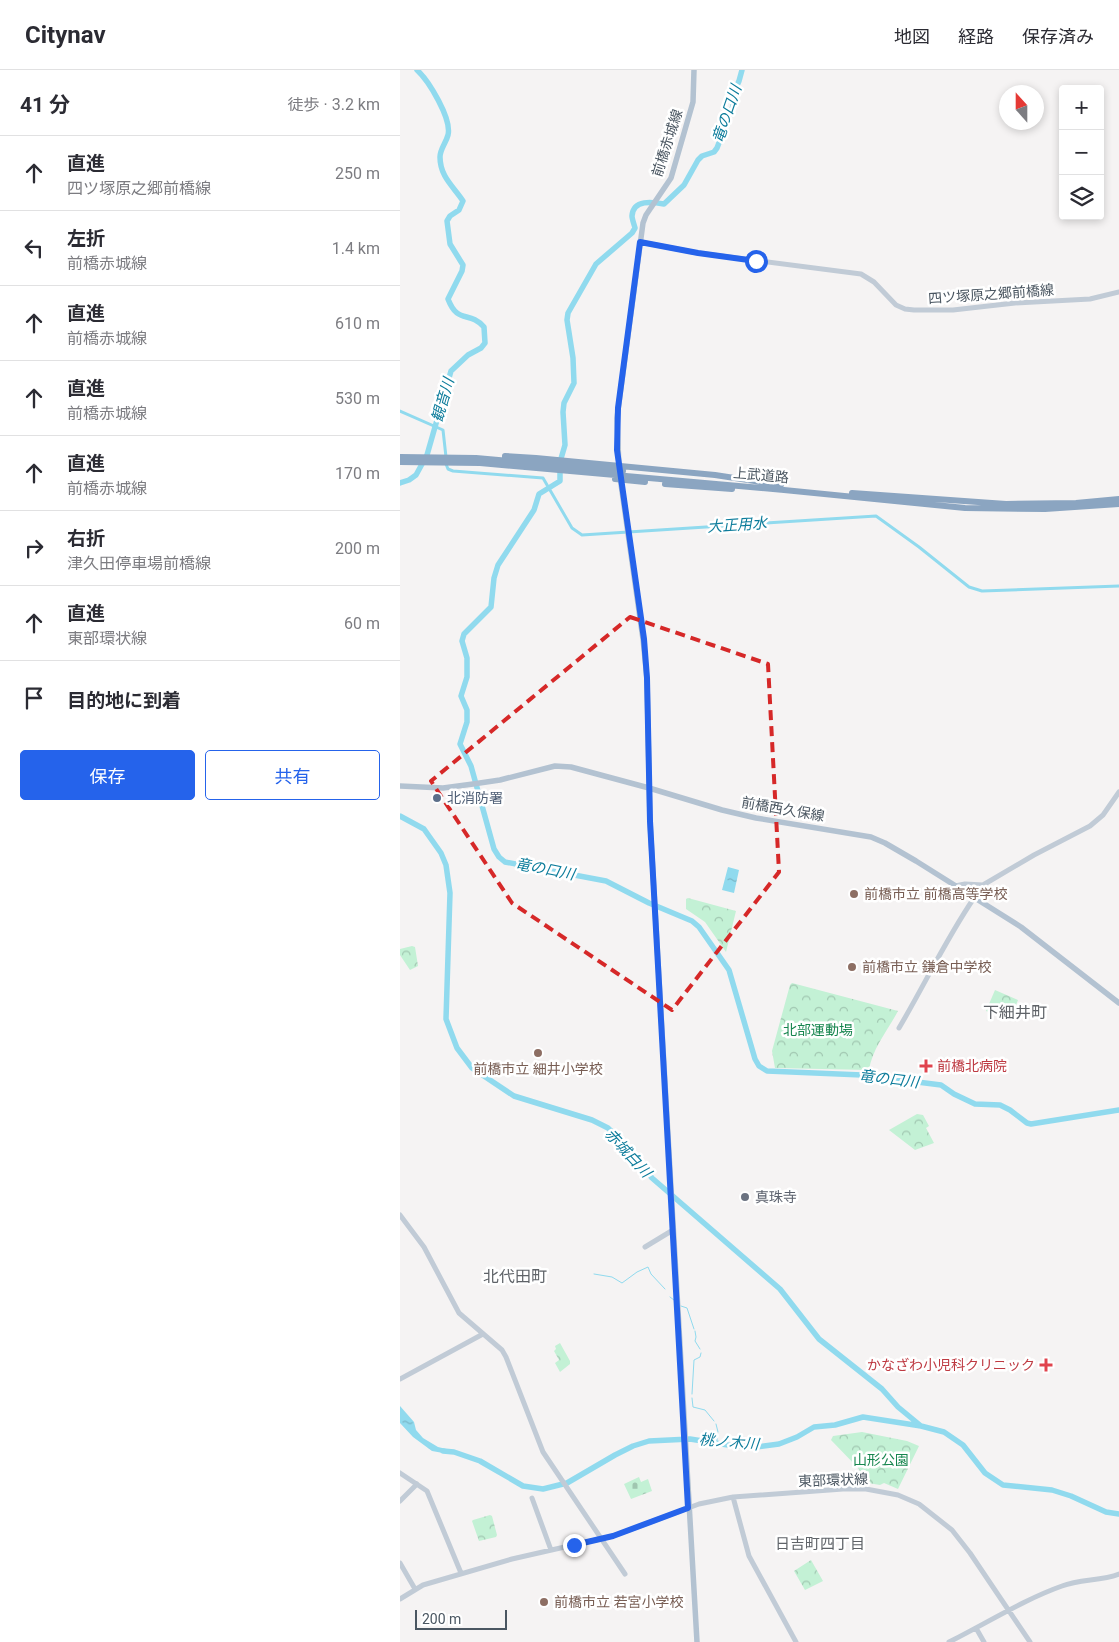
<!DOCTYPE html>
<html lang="ja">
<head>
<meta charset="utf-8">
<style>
	body { margin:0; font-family:Roboto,"Noto Sans JP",sans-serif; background:#f2f2f3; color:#2b2b33 }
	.controls { position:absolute; right:15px; top:15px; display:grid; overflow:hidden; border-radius:5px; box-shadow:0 2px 8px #0003 }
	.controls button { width:45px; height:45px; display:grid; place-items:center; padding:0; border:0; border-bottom:1px solid #e1e1e2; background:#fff; color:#2b2b33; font:25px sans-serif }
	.compass { position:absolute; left:599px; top:15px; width:45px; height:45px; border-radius:50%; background:#fff; box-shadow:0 2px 8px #0003; rotate:339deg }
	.scale { position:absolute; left:15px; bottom:12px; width:92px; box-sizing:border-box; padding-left:5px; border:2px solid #4a5661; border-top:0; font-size:14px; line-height:18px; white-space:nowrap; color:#4a5661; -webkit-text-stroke:4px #fff; paint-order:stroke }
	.stop { position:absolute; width:15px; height:15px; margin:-11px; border:4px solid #2563eb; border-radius:50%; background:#fff }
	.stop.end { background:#2563eb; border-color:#fff; box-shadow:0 1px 5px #0008 }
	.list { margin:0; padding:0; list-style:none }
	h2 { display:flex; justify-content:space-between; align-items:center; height:65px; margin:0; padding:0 20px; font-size:21px }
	h2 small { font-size:16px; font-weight:400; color:#7c7c81 }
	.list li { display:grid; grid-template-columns:32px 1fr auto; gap:15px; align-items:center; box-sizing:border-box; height:75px; padding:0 20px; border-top:1px solid #e1e1e2 }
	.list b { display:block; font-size:19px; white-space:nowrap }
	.list p { margin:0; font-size:16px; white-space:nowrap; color:#7c7c81 }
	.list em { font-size:16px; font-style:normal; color:#7c7c81 }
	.actions { display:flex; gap:10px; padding:15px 20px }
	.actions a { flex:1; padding:11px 0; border:1px solid #2563eb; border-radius:5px; text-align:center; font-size:18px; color:#2563eb }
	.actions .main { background:#2563eb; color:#fff }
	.icon { flex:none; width:28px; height:28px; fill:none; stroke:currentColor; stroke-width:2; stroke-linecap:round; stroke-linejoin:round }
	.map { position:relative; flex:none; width:719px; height:1572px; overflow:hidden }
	header { display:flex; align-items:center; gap:30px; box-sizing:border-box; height:70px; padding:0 25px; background:#fff; border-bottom:1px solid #e1e1e2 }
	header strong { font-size:24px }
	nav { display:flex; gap:28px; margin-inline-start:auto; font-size:18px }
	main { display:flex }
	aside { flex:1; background:#fff }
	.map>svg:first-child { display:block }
	.cemetery { fill:url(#cemetery-stones) }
	.park { fill:url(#park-crowns) }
	.water { fill:url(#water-ripples) }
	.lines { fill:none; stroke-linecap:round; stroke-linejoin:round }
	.stream { stroke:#90daee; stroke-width:1 }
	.canal { stroke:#90daee; stroke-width:3 }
	.river { stroke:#90daee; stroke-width:5.5 }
	.secondary { stroke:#c1cbd6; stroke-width:5 }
	.primary { stroke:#b3c2d1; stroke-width:5.5 }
	.highway { stroke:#8ba5c1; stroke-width:6 }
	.route { stroke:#2563eb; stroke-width:6 }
	.marked { fill:none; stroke:#d62828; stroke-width:4; stroke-dasharray:10 6; stroke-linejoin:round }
	.service-dot { fill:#5c6f8a; stroke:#fff; stroke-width:2 }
	.education-dot { fill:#8d6e63; stroke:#fff; stroke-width:2 }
	.health-dot { fill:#e0444e; stroke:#fff; stroke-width:2 }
	.worship-dot { fill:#6b7280; stroke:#fff; stroke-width:2 }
	.labels { text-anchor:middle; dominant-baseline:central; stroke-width:5; stroke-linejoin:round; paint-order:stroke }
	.street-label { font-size:14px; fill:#4a5661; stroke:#fff }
	.service-label { font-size:14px; fill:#4e5e75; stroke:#fff; text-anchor:start }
	.education-label { font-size:14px; fill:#785e54; stroke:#fff; text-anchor:start }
	.park-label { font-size:14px; fill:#17864f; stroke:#fff }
	.health-label { font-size:14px; fill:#be3a42; stroke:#fff; text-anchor:start }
	.worship-label { font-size:14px; fill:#5b616d; stroke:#fff; text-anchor:start }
	.water-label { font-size:15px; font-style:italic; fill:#0c7c9b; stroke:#fff }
	.neighbourhood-label { font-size:15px; fill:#5f6368; stroke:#fff }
	.quarter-label { font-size:16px; fill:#5f6368; stroke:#fff }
</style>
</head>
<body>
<header>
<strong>Citynav</strong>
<nav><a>地図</a><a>経路</a><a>保存済み</a></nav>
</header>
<main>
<aside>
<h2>41 分<small>徒歩 · 3.2 km</small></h2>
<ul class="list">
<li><svg class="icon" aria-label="ahead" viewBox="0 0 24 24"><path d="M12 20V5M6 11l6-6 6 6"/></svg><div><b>直進</b><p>四ツ塚原之郷前橋線</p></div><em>250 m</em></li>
<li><svg class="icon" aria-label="left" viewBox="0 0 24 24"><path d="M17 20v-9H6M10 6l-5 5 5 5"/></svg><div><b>左折</b><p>前橋赤城線</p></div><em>1.4 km</em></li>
<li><svg class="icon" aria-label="ahead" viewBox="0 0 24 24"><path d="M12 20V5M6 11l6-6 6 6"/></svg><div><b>直進</b><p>前橋赤城線</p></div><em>610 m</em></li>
<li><svg class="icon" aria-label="ahead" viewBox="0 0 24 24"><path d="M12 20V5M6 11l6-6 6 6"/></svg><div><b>直進</b><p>前橋赤城線</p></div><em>530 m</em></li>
<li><svg class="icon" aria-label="ahead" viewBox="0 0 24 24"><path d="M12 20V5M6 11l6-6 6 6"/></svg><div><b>直進</b><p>前橋赤城線</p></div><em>170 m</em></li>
<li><svg class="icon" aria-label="right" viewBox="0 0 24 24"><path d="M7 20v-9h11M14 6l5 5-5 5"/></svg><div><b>右折</b><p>津久田停車場前橋線</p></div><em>200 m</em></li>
<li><svg class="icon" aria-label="ahead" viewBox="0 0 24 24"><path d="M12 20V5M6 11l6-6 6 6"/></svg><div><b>直進</b><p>東部環状線</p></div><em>60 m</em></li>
<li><svg class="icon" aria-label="arrive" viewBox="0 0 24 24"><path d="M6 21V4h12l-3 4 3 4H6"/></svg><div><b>目的地に到着</b></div></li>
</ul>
<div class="actions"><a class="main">保存</a><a>共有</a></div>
</aside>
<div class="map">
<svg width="719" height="1572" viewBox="0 0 719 1572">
	<defs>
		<pattern id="cemetery-stones" width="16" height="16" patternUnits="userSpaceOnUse" patternTransform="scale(1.25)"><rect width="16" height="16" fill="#c3f1d5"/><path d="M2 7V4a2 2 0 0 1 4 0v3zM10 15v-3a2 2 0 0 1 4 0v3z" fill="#a0c6b0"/></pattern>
		<pattern id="park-crowns" width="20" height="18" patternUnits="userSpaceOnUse" patternTransform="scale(1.25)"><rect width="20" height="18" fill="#c3f1d5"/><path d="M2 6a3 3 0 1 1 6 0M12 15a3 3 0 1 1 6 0" fill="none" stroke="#a0c6b0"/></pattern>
		<pattern id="water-ripples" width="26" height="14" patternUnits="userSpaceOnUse" patternTransform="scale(1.25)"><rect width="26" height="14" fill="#90daee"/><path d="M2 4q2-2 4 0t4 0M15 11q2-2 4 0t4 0" fill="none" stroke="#78b4c4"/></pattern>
	</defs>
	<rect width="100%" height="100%" fill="#f5f3f3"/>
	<path class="cemetery" d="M239,1407L241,1412L248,1409L252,1421L231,1429L224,1414Z"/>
	<path class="park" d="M288,828L336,841L326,882L305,852L286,839V829Z
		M12,876L15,877L18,896L10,900L0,885V879Z
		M392,913L498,941C488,960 472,979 469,1000L375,998L372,981L390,915Z
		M595,920L618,930L610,950L586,941Z
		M517,1044L523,1045L529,1056L526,1058L534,1073L515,1080L489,1060Z
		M160,1273L170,1291V1294L160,1302L155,1293L159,1290L154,1281L156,1279L155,1276Z
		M462,1362L507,1371L519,1376L498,1419L484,1413L480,1415L468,1413L458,1398L431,1370L433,1366Z
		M90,1445L92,1446L97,1465L96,1467L79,1471L72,1451L73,1450Z
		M411,1490L423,1511L405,1520L394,1501Z"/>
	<path class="water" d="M328,797L339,800L334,823L322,820Z
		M0,1336L14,1352L16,1360L23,1368L38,1377L55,1381L43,1383L32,1381L13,1367L0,1353Z"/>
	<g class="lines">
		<path class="stream" d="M194,1204L212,1207L222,1213L237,1202L248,1197L251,1204L265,1219
			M270,1227L274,1230
			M281,1236L287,1238L294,1259
			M295,1261L296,1267L295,1271L300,1279
			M292,1324L294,1290L300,1287L301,1283
			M292,1328L293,1337L305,1340L314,1351
			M316,1354L318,1362
			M317,1373V1366"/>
		<path class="canal" d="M0,341L43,360L46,387
			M46,394L48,399L53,401L143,408L172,458L182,465L476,446L519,477L569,517L582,521L719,516"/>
		<path class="river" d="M342,0L339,11L334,22L333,36L317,78L314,82L302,86L298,90L284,115L264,134C253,132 233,129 232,146C232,149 234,154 235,158L232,163L196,194L168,243L167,250L173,288L174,313L164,333L163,342L165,375L160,392V411L139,424L134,440L98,495L94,508L91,537L64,564L62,571L67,588V607L61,626L67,640V652L60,674L71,696L94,779L99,787L105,792L206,811L249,833L292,851L299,857L329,900L355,989L359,996L367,1001L462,1005L541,1015L554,1024L575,1034L600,1035L610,1040L627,1053L631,1054L719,1040
			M0,413L9,410L16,405L27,385L51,301L68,285L81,278L85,273L84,257C69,240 58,255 48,229L62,201L63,195L50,174L47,151L50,146L59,140L63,131C54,117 40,107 40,87C40,79 46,73 48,65C52,49 29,11 17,0
			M0,746L24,759L41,783L46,795L50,823L46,949L57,978L72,998L114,1026L192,1050L208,1058L224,1073L252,1108L380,1219L419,1269L482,1319L498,1337L521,1356
			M43,1381L54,1382L80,1391L123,1416L143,1419L167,1413L215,1385L233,1376L249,1371L290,1369L328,1375L356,1377L379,1374L397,1367L414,1357L435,1355L463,1347L521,1356L544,1362L563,1375L585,1403L603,1415L652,1420L671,1426L706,1442L719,1444"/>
		<path class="secondary" d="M240,172L298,183L461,204L474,212L496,235L505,239L514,240H553L615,233L690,229L719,222
			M555,816L565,814L583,815L634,785L690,756L703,745L719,722
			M499,958C525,914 546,869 574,828
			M0,1145L24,1177L59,1243L102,1280L106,1287L143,1382L225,1504
			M245,1177L273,1160
			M0,1309L83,1264
			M0,1403L27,1421L61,1503
			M333,1427L349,1486L396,1572
			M132,1428L151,1480
			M0,1431L17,1414
			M0,1493L15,1519
			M0,1529L23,1515L112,1489L213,1466L299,1434L333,1427L443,1419H466L498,1425L519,1434L552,1460L570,1483L630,1572
			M576,1558L584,1572
			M549,1572C585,1554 625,1529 662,1516C680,1509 701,1511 719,1504"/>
		<path class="primary" d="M219,398L217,348L243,153L246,145L271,108L293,32L294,0
			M220,407L243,569L247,609L250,751L297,1572
			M0,716L43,718L73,714L100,710L155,696L171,697L249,718L322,740L356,748L471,767L485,773L516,791L621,857L719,933"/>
		<path class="highway" d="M105,386L136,388L315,405L381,415
			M0,387L76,388L223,401
			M0,392L80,393L384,420L565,438L645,439L719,434
			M215,409L245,412
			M265,414L332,419
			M452,423L606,434L676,433L719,429"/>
	</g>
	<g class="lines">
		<path class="route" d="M174,1475L213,1466L288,1438L250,751L247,608L244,569L217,380L218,338L240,172L298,183L356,191"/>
	</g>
	<path class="marked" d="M230,547L368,594L379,802L272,940L112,833L31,711Z"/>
	<circle class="service-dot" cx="37" cy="728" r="5"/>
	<g class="education-dot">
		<circle cx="454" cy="824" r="5"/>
		<circle cx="452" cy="897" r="5"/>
		<circle cx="138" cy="983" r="5"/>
		<circle cx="144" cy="1532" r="5"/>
	</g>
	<g class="health-dot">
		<path d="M523.5 988.5h5v5h5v5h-5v5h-5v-5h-5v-5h5z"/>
		<path d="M643.5 1287.5h5v5h5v5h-5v5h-5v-5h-5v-5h5z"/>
	</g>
	<circle class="worship-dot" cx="345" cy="1127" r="5"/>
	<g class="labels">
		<g class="street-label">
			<text transform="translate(267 73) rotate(-72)">前橋赤城線</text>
			<text transform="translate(591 224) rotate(-4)">四ツ塚原之郷前橋線</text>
			<text transform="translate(361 405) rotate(5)">上武道路</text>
			<text transform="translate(383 739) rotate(10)">前橋西久保線</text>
			<text transform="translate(433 1410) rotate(-2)">東部環状線</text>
		</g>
		<g class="service-label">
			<text x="47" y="728">北消防署</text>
		</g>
		<g class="education-label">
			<text x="464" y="824">前橋市立 前橋高等学校</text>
			<text x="462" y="897">前橋市立 鎌倉中学校</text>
			<text x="138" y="999" text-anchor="middle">前橋市立 細井小学校</text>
			<text x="154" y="1532">前橋市立 若宮小学校</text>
		</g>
		<g class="park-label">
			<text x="418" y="960">北部運動場</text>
			<text x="481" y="1390">山形公園</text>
		</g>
		<g class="health-label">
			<text x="537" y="996">前橋北病院</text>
			<text x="635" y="1295" text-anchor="end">かなざわ小児科クリニック</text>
		</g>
		<g class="worship-label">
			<text x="355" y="1127">真珠寺</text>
		</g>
		<g class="water-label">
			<text transform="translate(327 44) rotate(-71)">竜の口川</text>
			<text transform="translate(43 330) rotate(-74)">観音川</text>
			<text transform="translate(337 455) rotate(-4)">大正用水</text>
			<text transform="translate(145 799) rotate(11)">竜の口川</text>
			<text transform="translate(489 1009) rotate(7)">竜の口川</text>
			<text transform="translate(228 1083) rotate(47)">赤城白川</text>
			<text transform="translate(329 1372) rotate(5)">桃ノ木川</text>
		</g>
		<g class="neighbourhood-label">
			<text x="420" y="1474">日吉町四丁目</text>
		</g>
		<g class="quarter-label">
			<text x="615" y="942">下細井町</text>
			<text x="115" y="1206">北代田町</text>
		</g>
	</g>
</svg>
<div class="controls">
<button>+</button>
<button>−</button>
<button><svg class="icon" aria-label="layers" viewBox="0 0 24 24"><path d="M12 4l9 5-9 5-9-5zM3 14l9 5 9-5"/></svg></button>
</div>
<svg class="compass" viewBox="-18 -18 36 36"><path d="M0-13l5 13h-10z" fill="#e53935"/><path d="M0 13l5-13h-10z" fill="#7c7c81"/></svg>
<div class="scale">200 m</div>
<div class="stop" style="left:356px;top:191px"></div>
<div class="stop end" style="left:174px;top:1475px"></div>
</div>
</main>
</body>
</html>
